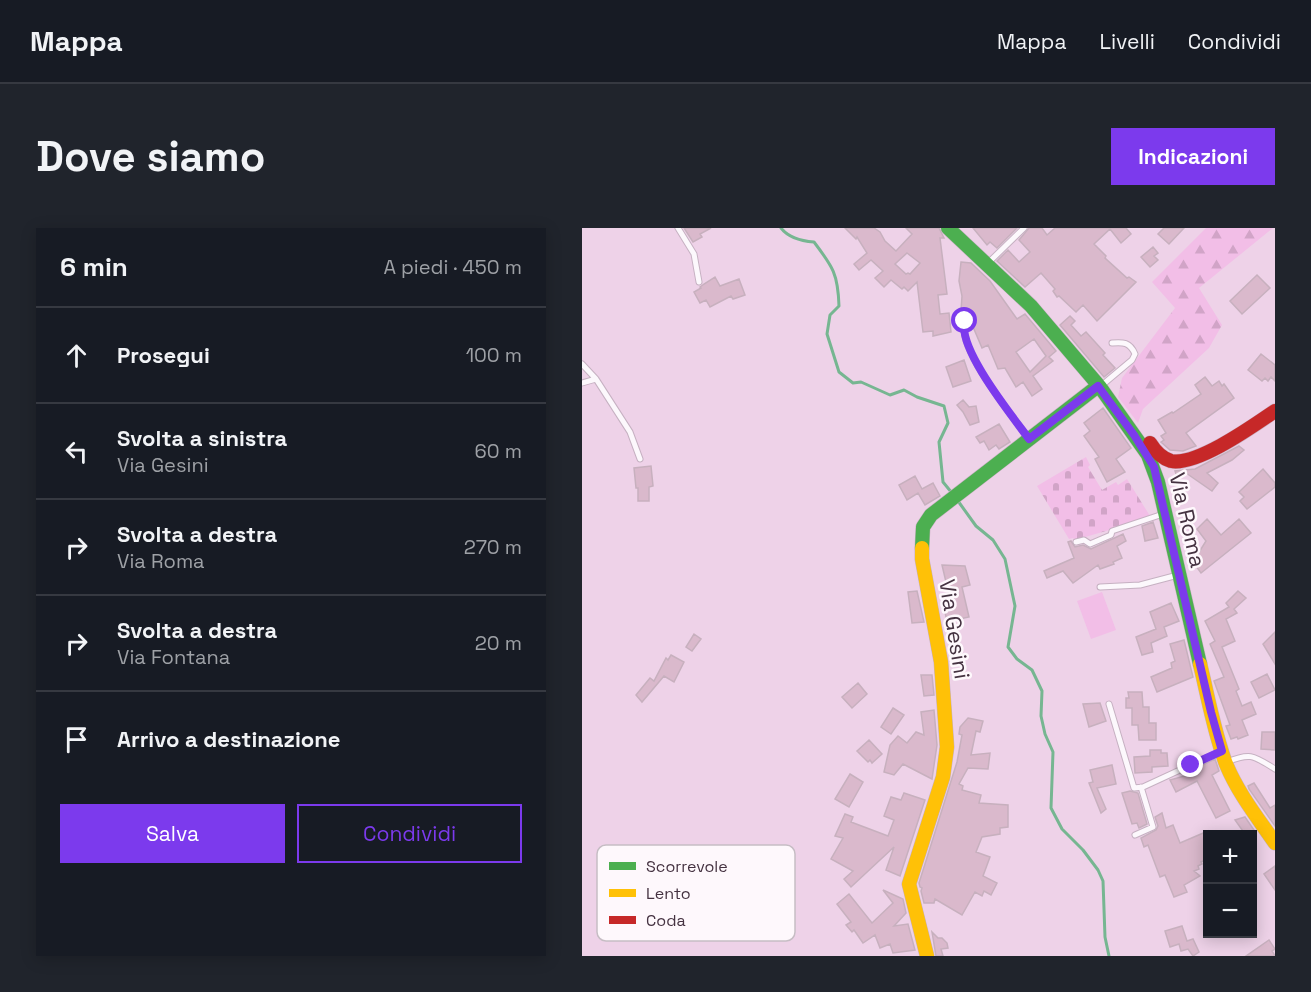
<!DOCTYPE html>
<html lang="it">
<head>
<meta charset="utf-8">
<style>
	body { margin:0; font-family:"Space Grotesk",sans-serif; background:#20242c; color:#f1f3f6 }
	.controls { position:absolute; right:18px; bottom:18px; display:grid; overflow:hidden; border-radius:0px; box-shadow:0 3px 15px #0003 }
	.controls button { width:54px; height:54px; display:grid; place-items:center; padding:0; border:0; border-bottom:2px solid #363941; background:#171b24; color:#f1f3f6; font:30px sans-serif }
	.stop { position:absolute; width:18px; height:18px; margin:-14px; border:4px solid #7c3aed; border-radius:50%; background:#fff }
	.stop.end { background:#7c3aed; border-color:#fff; box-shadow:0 2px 6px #0008 }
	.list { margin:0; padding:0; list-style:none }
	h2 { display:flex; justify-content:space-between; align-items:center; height:78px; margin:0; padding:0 24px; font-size:26px }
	h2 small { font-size:20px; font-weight:400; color:#9ea1a6 }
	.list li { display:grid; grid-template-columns:39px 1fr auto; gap:18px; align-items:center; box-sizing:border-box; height:96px; padding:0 24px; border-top:2px solid #363941 }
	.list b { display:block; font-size:22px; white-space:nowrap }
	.list p { margin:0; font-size:20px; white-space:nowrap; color:#9ea1a6 }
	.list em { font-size:20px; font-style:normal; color:#9ea1a6 }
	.actions { display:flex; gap:12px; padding:18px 24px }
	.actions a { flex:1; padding:14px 0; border:2px solid #7c3aed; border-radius:0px; text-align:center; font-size:21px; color:#7c3aed }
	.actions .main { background:#7c3aed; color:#fff }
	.icon { flex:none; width:33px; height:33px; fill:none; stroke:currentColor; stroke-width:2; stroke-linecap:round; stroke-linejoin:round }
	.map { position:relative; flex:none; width:693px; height:728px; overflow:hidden; border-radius:0px }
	header { display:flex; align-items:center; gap:36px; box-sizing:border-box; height:84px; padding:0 30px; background:#171b24; border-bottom:2px solid #363941 }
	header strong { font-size:28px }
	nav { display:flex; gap:33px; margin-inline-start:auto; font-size:21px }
	.intro { display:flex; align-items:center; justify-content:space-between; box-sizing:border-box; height:144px; padding:0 36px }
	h1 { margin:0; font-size:42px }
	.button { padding:15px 27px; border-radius:0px; background:#7c3aed; color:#fff; font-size:21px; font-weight:700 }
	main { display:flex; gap:36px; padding:0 36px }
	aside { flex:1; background:#171b24; border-radius:0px; box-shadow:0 3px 15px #0003 }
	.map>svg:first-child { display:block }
	.forest { fill:url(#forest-firs) }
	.cemetery { fill:url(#cemetery-stones) }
	.garden { fill:#f2bee7 }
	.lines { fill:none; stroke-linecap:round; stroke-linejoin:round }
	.stream { stroke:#76b691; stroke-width:3 }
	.building { fill:#dab9cc; stroke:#c7b0be; stroke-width:1.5; fill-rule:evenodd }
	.lane-casing { stroke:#c6b1c2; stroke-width:7 }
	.fast-casing { stroke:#c6b1c2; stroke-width:15 }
	.slow-casing { stroke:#c6b1c2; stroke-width:15 }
	.jam-casing { stroke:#c6b1c2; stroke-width:15 }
	.lane { stroke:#fcf8fc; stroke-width:5 }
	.fast { stroke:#4caf50; stroke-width:14 }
	.slow { stroke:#ffc107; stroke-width:14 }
	.jam { stroke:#c62828; stroke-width:14 }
	.route { stroke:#7c3aed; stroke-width:8 }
	.labels { text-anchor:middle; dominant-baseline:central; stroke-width:5; stroke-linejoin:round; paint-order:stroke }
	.street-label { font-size:22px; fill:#453241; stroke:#fef8fc }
	.key { fill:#fef8fc; stroke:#c6bdc4; stroke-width:1.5 }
	.key-label { font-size:16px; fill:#453241 }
</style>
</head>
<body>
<header>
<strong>Mappa</strong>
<nav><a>Mappa</a><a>Livelli</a><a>Condividi</a></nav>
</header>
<div class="intro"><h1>Dove siamo</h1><a class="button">Indicazioni</a></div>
<main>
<aside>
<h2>6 min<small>A piedi · 450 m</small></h2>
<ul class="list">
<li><svg class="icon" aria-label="ahead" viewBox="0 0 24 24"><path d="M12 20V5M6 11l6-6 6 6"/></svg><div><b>Prosegui</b></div><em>100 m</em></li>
<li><svg class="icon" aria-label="left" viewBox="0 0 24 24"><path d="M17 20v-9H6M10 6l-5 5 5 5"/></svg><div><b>Svolta a sinistra</b><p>Via Gesini</p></div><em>60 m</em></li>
<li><svg class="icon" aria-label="right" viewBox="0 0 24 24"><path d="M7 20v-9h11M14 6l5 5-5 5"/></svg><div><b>Svolta a destra</b><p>Via Roma</p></div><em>270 m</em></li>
<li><svg class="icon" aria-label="right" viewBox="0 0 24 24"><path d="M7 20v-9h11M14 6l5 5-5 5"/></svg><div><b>Svolta a destra</b><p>Via Fontana</p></div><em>20 m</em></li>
<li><svg class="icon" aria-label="arrive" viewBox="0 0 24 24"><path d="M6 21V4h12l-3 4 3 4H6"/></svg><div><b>Arrivo a destinazione</b></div></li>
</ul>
<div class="actions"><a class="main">Salva</a><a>Condividi</a></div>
</aside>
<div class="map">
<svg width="693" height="728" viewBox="0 0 693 728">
	<defs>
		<pattern id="forest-firs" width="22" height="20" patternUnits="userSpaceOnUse" patternTransform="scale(1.5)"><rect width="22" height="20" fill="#f2bee7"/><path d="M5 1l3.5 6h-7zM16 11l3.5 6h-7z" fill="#d1a4c7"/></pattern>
		<pattern id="cemetery-stones" width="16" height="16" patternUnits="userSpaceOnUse" patternTransform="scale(1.5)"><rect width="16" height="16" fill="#f2bee7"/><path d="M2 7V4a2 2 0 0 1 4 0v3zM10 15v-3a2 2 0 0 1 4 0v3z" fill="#d1a4c7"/></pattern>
	</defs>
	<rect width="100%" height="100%" fill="#eed2e8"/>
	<path class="forest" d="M624,0H691L617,60L640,97L627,120L561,181L556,195L536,169L540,150L593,80L570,54Z"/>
	<path class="cemetery" d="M504,229L508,237L506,239L520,262L534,254L536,257L545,251L568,288L565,291L493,312L491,310L487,311L455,258Z"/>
	<path class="garden" d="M520,364L534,402L509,411L495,373Z"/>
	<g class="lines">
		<path class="stream" d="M199,0C206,9 220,13 232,14C251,39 256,46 257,78L248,87L245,106L257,144L271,155L279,154L308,167L322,162L335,169L362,178L366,195L357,214L361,254L370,265
			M376,273L394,298L411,312L423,331L433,378L426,419L435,431L450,442L460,463L459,488L463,506L471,524L469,580L480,601L501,622L516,642L521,653L523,709L527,728"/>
	</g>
	<path class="building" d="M102,0H129L118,6L120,9L111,14Z
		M263,0H292L298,4L303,13L314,23L330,6L324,0H357L362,10H358L365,66L356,67L358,86L367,85L369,104L351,108V103L341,104L335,54L326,63L322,59L320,61L309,52L302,59L293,50L301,43L289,32L277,42L272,36L285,25L275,9L274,11ZM325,25L338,35L328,46L326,45L324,46L313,36Z
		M391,0H435L415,20L408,14L405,17Z
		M447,0H460L465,7L473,0H544L549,6L539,15L528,1L512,16L524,28L523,30L545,50L547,49L554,54L515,93L501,77L494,84L477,68L475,69L471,63L473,61L459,45L443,59L415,33L426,22L437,34L448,24L437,12Z
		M582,0H602L587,16L576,6Z
		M571,19L576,25L572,28L576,32L568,39L559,29Z
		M379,34L389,35L408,53L435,91L443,86L474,123L467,129L471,133L451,148L460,161L450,168L441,154L434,159L423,140L416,141L406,117L400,120L389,94L391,91L389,86H384L374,95L375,84L379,83L380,68L377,53ZM452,111L464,128L448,144L434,124Z
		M675,47L688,60L660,86L648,73Z
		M133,49L138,58L157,51L163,67L151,71L149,68L128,79L124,72L118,75L112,64L119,60L118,59L122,56Z
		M488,88L493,93L489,97L499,108L504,104L523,125L521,127L533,140L522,149L478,97Z
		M679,126L693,137V153L689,149L686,153L683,150L680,153L666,142Z
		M382,132L389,153L371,159L364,139Z
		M623,149L630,158L637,153L640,158L642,156L652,170L604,205L614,218L601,223L588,222L579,214L582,212L579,208L584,205L576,192L590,184L591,185L619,166L613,157Z
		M381,172L387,179L394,178L397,194L388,197L381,184L375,177Z
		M521,180L549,220L534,231L543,244L525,254L513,231L517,229L502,208L508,203L502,195Z
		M417,196L428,214L417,221L414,217L407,222L402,213L398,215L394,209Z
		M657,218L662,222L650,232L625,245L636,255L630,263L604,245L595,249L593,243L613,241Z
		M69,238L71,258L67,259V273H56V260H54L52,240Z
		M681,241L693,255V259L665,281L658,273L662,269L657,264Z
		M333,248L340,261L351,255L358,268L343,277L336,265L325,272L317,257Z
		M625,291L639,307L657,291L669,305L619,345L611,334L624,313L615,301Z
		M571,294L576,310L563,313L560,298Z
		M541,306L544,313L535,318L540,330L531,334L532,336L518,341L516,337L491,355L481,343L465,350L462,343L492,330L486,314L489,313L493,319L501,317L509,321Z
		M360,337L383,338L388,357L380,359L387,389L368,393L367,389H364L361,373L368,371Z
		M335,363L342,394L330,395L326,364Z
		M656,363L664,370L652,381L655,385L644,391L653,413L640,419L657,461L654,463L660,478L669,474L674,486L660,492L666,507L656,511L655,509L649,511L644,498L648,497L632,453L642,449L628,416L633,413L623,393L647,379L644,375Z
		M589,375L597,393L582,399L585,408L569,415L571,424L560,427L554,409L574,401L568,384Z
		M693,404V436L681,416Z
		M112,406L119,411L110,423L104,419Z
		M602,412L611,449L575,464L569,449L590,440L589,435L593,433L588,416Z
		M89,427L102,434L92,454L82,448L60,474L54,467L68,450L72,453L84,430L86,432Z
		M685,446L693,462L677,470L669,454Z
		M339,447H350L352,467L342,468Z
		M276,455L285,466L270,480L260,469Z
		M546,464H560L561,479H567V495H574V512H557L556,497H550V480H544V470H547Z
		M518,475L524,493L507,499L501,476Z
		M311,480L322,487L309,506L299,499Z
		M352,482L355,517L350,551L321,536L312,547L302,544L308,517L316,508L325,515L334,504L342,507L339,484Z
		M386,490L401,493L398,504L394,503L389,527L408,525L406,541L386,540L377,556L381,558L380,562L399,567L397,575L426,577V599L418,600V606L400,609L394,624L408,629L401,648L415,655L409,667L402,663L400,668L393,664L380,687L353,671L352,675H342L339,663L340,660L338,659L337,655L375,534L380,507L377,506L378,499Z
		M680,504H693V522L679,521Z
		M287,512L300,526L290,535L288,532L286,534L275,523Z
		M568,522H579V525H585L586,538L570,539V544L553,545L552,529L568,528Z
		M633,531L637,543L630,547L648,583L634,590L615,553L594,564L588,552L610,546V542Z
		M530,537L534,556L515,560L524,581L519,585L507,555L511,554L508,542Z
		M268,546L281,554L267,579L253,571Z
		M672,555L688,580L693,577V598L667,561L666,558Z
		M548,563L556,565L565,596L557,600L555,595L550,596L540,565Z
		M322,565L343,572L318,648L304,642L312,619L269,659L262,651L271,643L249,631L261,610L253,608L263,586L271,589L269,594L306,608L312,592L302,588L309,569L319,572Z
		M580,585L584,600L591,597L598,615L626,603V631L619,634L620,636L616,638L617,641L612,643L618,648L602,657L605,664L592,669L583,647L578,649L566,617L562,619L559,610L574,602L576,598L573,589Z
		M663,589L674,605L672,606H663L653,592Z
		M693,638V662L682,646Z
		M301,662L321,671L324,685L312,698L326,696L333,722L311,725L308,716L298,720L293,707L281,715L272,702L270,704L264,697L269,694L255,676L267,666L290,695L311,675Z
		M600,698L605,713L611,711L617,724L611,728L606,721L599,723L597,716L588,719L583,703Z
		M350,704L356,710H360L365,715L366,720L359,721L361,728H354Z
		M687,712L693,721L690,723L693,728H664Z"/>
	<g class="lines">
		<defs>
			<path id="lane" d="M96,0L112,26L117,54
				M406,35L442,0
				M386,90L383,93C373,119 431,189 447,211
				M0,136L14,151L0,155
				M14,151L48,204L58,231
				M519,158L550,132L553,126C548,114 541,114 530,115
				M494,314L502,312L508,316L529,307L530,303L581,286
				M518,359L558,357L596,347
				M527,476L552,560L561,559L639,523
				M645,534C669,524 672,528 693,541
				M553,607L571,599L559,559"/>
			<path id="fast" d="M366,0L449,78L518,159L566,227L576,254L618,436
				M340,320L341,299L349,287L516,158"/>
			<path id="slow" d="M340,320V331L359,434L365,519L361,549L327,656L345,728
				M618,436C626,469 632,504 644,536C656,565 675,589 693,615"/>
			<path id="jam" d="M568,215C573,223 579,230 589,233C615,238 671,198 693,183"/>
		</defs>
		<use href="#lane" class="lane-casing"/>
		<use href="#fast" class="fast-casing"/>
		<use href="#slow" class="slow-casing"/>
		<use href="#jam" class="jam-casing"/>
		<use href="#lane" class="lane"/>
		<use href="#fast" class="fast"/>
		<use href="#slow" class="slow"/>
		<use href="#jam" class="jam"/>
	</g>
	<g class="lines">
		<path class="route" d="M383,93C374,119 431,189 447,211L516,158L552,207L572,239L629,484L640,523L609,537"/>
	</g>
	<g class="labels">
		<g class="street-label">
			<text transform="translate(606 292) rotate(77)">Via Roma</text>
			<text transform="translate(373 401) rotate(81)">Via Gesini</text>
		</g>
	</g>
	<rect x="15" y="617" width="198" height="96" rx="9" class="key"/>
	<rect x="27" y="634" width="27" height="8" fill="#4caf50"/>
	<rect x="27" y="661" width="27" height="8" fill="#ffc107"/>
	<rect x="27" y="688" width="27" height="8" fill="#c62828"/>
	<g class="key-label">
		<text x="64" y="644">Scorrevole</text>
		<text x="64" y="671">Lento</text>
		<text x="64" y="698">Coda</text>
	</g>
</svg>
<div class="controls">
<button>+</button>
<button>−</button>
</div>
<div class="stop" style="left:383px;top:93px"></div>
<div class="stop end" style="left:609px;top:537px"></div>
</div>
</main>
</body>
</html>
